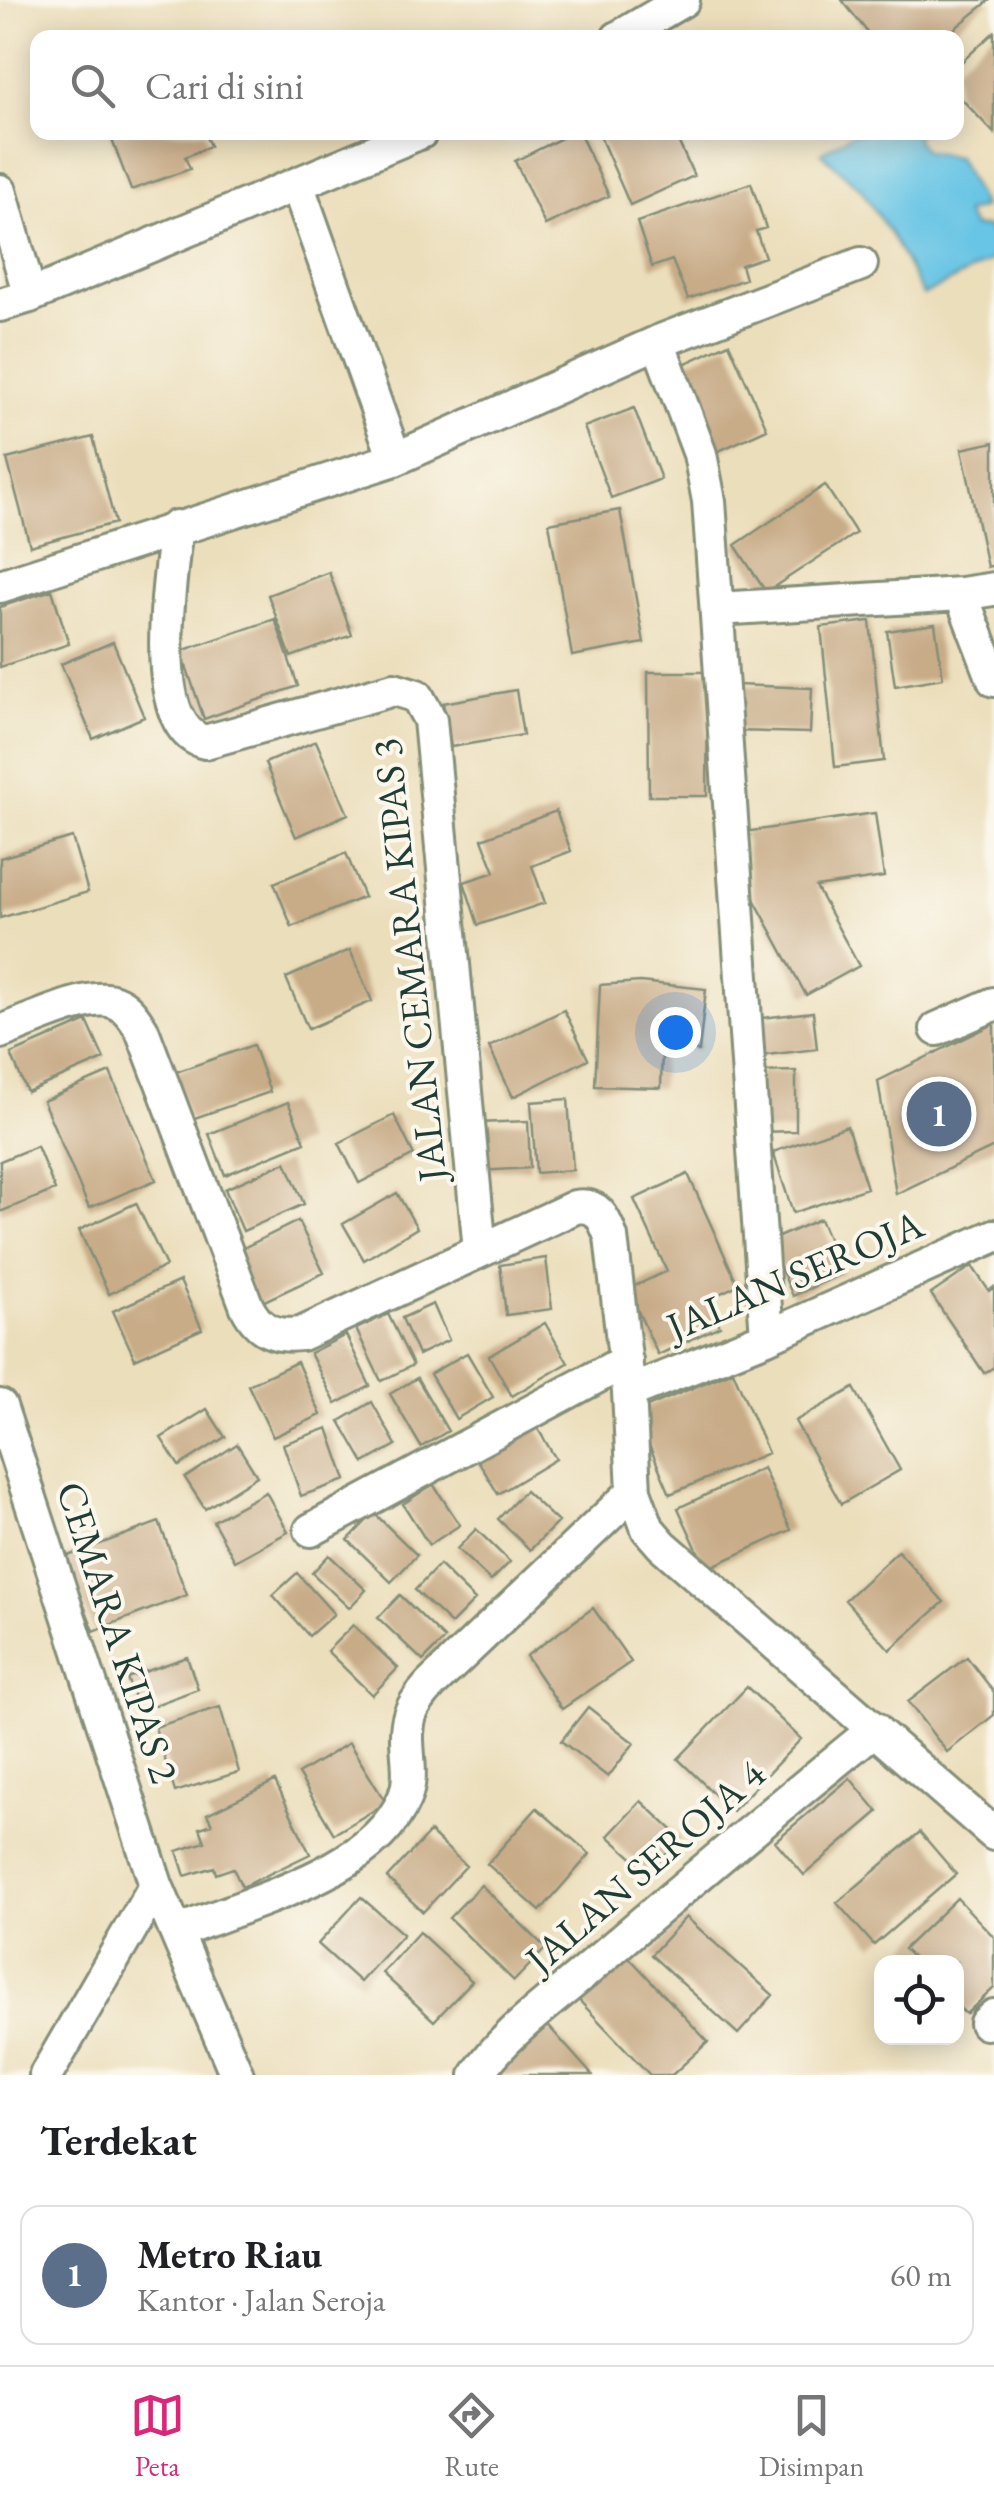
<!DOCTYPE html>
<html lang="id">
<head>
<meta charset="utf-8">
<style>
	body { margin:0; font-family:"EB Garamond",serif; background:#f2f2f2; color:#202124 }
	.controls { position:absolute; right:30px; bottom:30px; display:grid; overflow:hidden; border-radius:20px; box-shadow:0 5px 25px #0003 }
	.controls button { width:90px; height:90px; display:grid; place-items:center; padding:0; border:0; border-bottom:2px solid #e0e0e0; background:#fff; color:#202124; font:50px sans-serif }
	.you { position:absolute; left:675px; top:1032px; width:35px; height:35px; margin:-25px; border:8px solid #fff; border-radius:50%; background:#1a73e8; box-shadow:0 0 0 15px #1a73e833 }
	.badge { display:grid; place-items:center; width:65px; height:65px; border-radius:50%; background:#db2777; color:#fff; font-size:32px; font-weight:700 }
	.pin { position:absolute; translate:-50% -50%; border:5px solid #fff; box-shadow:0 2px 10px #0006 }
	.list { margin:0; padding:0; list-style:none }
	h2 { display:flex; justify-content:space-between; align-items:center; height:130px; margin:0; padding:0 40px; font-size:42px }
	h2 small { font-size:32px; font-weight:400; color:#757577 }
	.list li { display:grid; grid-template-columns:65px 1fr auto; gap:30px; align-items:center; box-sizing:border-box; height:140px; margin:0 20px 20px; padding:0 20px; border:2px solid #e0e0e0; border-radius:20px }
	.list b { display:block; font-size:38px; white-space:nowrap }
	.list p { margin:0; font-size:32px; white-space:nowrap; color:#757577 }
	.list em { font-size:32px; font-style:normal; color:#757577 }
	.icon { flex:none; width:55px; height:55px; fill:none; stroke:currentColor; stroke-width:2; stroke-linecap:round; stroke-linejoin:round }
	.map { position:relative; flex:none; width:994px; height:2075px; overflow:hidden }
	.search { position:absolute; background:#fff; box-shadow:0 5px 25px #0003; left:30px; right:30px; top:30px; height:110px; display:flex; align-items:center; gap:25px; box-sizing:border-box; padding:0 35px; border-radius:20px; color:#757577; font-size:38px }
	.sheet { height:290px; background:#fff }
	nav { display:flex; justify-content:space-around; align-items:center; box-sizing:border-box; height:140px; border-top:2px solid #e0e0e0; background:#fff; font-size:28px; color:#757577 }
	nav a { display:grid; justify-items:center; gap:5px }
	nav .on { color:#db2777 }
	.map>svg:first-child { display:block }
	.water { fill:#67c5e5; stroke:#43818c; stroke-width:2.5 }
	.building { fill:#c8ab87 }
	.lines { fill:none; stroke-linecap:round; stroke-linejoin:round }
	.minor-casing { stroke:#858e78; stroke-width:38 }
	.minor { stroke:#fff; stroke-width:32 }
	.labels { text-anchor:middle; dominant-baseline:central; stroke-width:8; stroke-linejoin:round; paint-order:stroke }
	.street-label { font-size:40px; fill:#1f3d34; stroke:#fbf7ec }
</style>
</head>
<body>
<div class="map">
<svg width="994" height="2075" viewBox="0 0 994 2075">
	<rect width="100%" height="100%" fill="#fbf7ec"/>
	<filter id="ink" filterUnits="userSpaceOnUse"><feTurbulence type="fractalNoise" baseFrequency=".01" numOctaves="2"/><feDisplacementMap in="SourceGraphic" scale="20" xChannelSelector="R" yChannelSelector="G"/><feConvolveMatrix kernelMatrix="1 2 1 2 8 2 1 2 1" color-interpolation-filters="sRGB"/></filter>
	<filter id="wash" filterUnits="userSpaceOnUse"><feTurbulence type="fractalNoise" baseFrequency=".0048" numOctaves="4" result="noise"/><feDisplacementMap in="SourceGraphic" scale="40" xChannelSelector="R" yChannelSelector="G"/><feGaussianBlur stdDeviation="2.25" result="paint"/><feColorMatrix in="noise" values="0 0 0 0 0 0 0 0 0 0 0 0 0 0 0 0 0 1.4 0 .05"/><feComposite in="paint" operator="in"/></filter>
	<g filter="url(#wash)">
		<rect width="100%" height="100%" fill="#ebdebb"/>
		<path class="water" d="M853,133H919L915,138L925,151L957,157L983,207L965,213L973,227H988L994,238V259L923,295L892,237L861,189L821,153Z"/>
		<g id="blocks">
			<path class="building" d="M842,0H990L943,38H872Z
				M994,32V133L956,93V67Z
				M109,132H204L210,146L185,157L190,169L131,190Z
				M574,132H579L609,196L545,225L515,161Z
				M598,132H674L694,176L630,205Z
				M751,183L766,228L756,231L765,257L741,265L745,279L688,299L672,260L652,267L637,222Z
				M729,343L767,429L712,454L673,369Z
				M634,408L661,479L611,498L584,427Z
				M93,437L115,523L30,546L7,459Z
				M994,442V565L987,567L962,449Z
				M825,485L856,533L766,592L735,545Z
				M620,510L644,643L572,656L549,523Z
				M329,572L352,635L291,657L268,595Z
				M52,590L69,644L0,667V607Z
				M275,619L298,686L204,719L181,651Z
				M870,621L884,761L835,767L821,627Z
				M935,624L943,678L895,686L887,631Z
				M113,642L144,717L93,739L61,664Z
				M648,672H708L707,796H649Z
				M736,685L812,688L810,733L734,731Z
				M516,690L523,735L451,747L443,703Z
				M316,741L348,814L296,837L265,763Z
				M556,811L571,851L532,866L545,903L478,925L464,882L495,872L482,839Z
				M875,813L884,877L816,887L859,966L806,995L753,897L744,832Z
				M72,837L88,892L0,918V858Z
				M346,853L364,897L292,927L274,883Z
				M350,950L372,1001L308,1029L286,978Z
				M640,982L706,989L699,1051L662,1047L661,1088L595,1086L600,985Z
				M564,1010L588,1059L513,1097L489,1047Z
				M813,1012L817,1049L758,1056L753,1019Z
				M87,1021L104,1059L27,1092L11,1054Z
				M994,1024V1147L896,1194L878,1081Z
				M253,1045L270,1092L189,1120L173,1073Z
				M796,1071V1131L758,1132L757,1072Z
				M110,1072L156,1180L89,1208L43,1101Z
				M568,1099L573,1170L536,1173L531,1102Z
				M288,1102L305,1142L225,1175L209,1134Z
				M394,1115L414,1155L359,1183L339,1143Z
				M528,1121L530,1168L479,1171L477,1123Z
				M847,1126L867,1188L793,1213L773,1152Z
				M37,1146L55,1190L0,1212V1161Z
				M286,1162L304,1204L243,1231L225,1189Z
				M688,1174L738,1285L708,1299L720,1326L658,1355L628,1289L667,1271L634,1199Z
				M397,1193L417,1228L364,1260L343,1224Z
				M136,1203L166,1266L109,1294L79,1230Z
				M820,1219L843,1273L793,1296L769,1241Z
				M298,1221L324,1273L258,1304L233,1253Z
				M546,1258L552,1309L506,1315L500,1265Z
				M972,1266L989,1291L994,1287V1367L984,1373L931,1294Z
				M180,1281L202,1329L135,1359L113,1311Z
				M433,1304L449,1340L418,1355L402,1318Z
				M388,1314L413,1365L381,1381L356,1329Z
				M545,1323L568,1363L512,1396L489,1356Z
				M346,1335L370,1386L336,1404L310,1353Z
				M467,1353L493,1397L456,1419L430,1374Z
				M297,1362L321,1415L273,1437L248,1385Z
				M733,1371L768,1453L670,1494L635,1412Z
				M417,1378L448,1431L421,1447L390,1394Z
				M854,1388L900,1470L841,1504L795,1421Z
				M372,1402L396,1445L364,1463L340,1421Z
				M207,1409L225,1437L179,1466L161,1438Z
				M535,1424L556,1459L498,1494L477,1459Z
				M328,1428L346,1480L301,1496L283,1444Z
				M237,1444L257,1476L205,1509L185,1478Z
				M763,1468L791,1530L706,1569L678,1508Z
				M433,1484L460,1525L429,1545L403,1504Z
				M525,1491L558,1522L530,1550L498,1519Z
				M266,1492L288,1532L235,1561L213,1521Z
				M374,1513L417,1555L391,1582L348,1540Z
				M159,1522L187,1595L94,1631L65,1557Z
				M476,1529L510,1562L491,1581L457,1549Z
				M898,1551L944,1602L890,1650L845,1600Z
				M329,1555L366,1590L349,1608L312,1573Z
				M439,1565L475,1600L451,1624L415,1590Z
				M297,1573L334,1614L309,1636L273,1595Z
				M400,1595L445,1639L423,1661L378,1618Z
				M593,1608L631,1662L562,1709L526,1656Z
				M353,1625L398,1668L372,1695L327,1651Z
				M187,1657L198,1689L139,1711L127,1678Z
				M967,1657L994,1692V1715L947,1752L908,1702Z
				M747,1687L801,1739L732,1811L678,1759Z
				M220,1707L239,1772L175,1792L155,1727Z
				M588,1707L634,1743L608,1777L561,1741Z
				M349,1743L386,1803L334,1834L298,1774Z
				M850,1778L878,1812L804,1875L775,1841Z
				M275,1781L310,1854L242,1887L233,1868L216,1874L214,1867L185,1876L177,1851L205,1842L200,1828L212,1824L207,1814Z
				M641,1801L681,1838L649,1873L608,1836Z
				M537,1808L590,1854L540,1911L487,1864Z
				M430,1832L466,1866L423,1912L387,1878Z
				M920,1832L956,1874L874,1945L837,1903Z
				M481,1885L546,1948L514,1981L449,1918Z
				M361,1897L403,1934L360,1982L318,1944Z
				M957,1898L994,1937V1988L966,2014L956,2005V1962H917L904,1949Z
				M686,1917L773,1995L738,2034L651,1955Z
				M419,1932L472,1981L434,2021L382,1973Z
				M625,1953L708,2042L672,2075H650L577,1998Z
				M544,2021L592,2075H495Z"/>
		</g>
	</g>
	<g filter="url(#ink)">
		<use href="#blocks" fill-opacity="0" stroke="#858e78" stroke-width="2.5"/>
		<g class="lines">
			<defs>
				<path id="minor" d="M618,38L683,0
					M297,184L395,459
					M0,191L30,296
					M0,305L30,296L421,132
					M658,342L700,454L709,501L767,1337
					M176,527C171,573 145,728 205,742L394,689L417,696L430,720L480,1251
					M0,586L395,459L658,342L861,264
					M961,594L994,680
					M717,609L961,594L994,589
					M937,1029L994,1004
					M0,1032C27,1023 89,991 115,1002C128,1007 135,1019 142,1030L247,1307C259,1331 275,1337 301,1334L575,1207C598,1203 604,1218 611,1237L629,1392L634,1491L648,1529L662,1545L994,1834
					M629,1392L767,1337L994,1236
					M0,1406L156,1885L237,2075
					M311,1530L626,1361
					M178,1932C249,1901 372,1874 404,1799C416,1772 401,1743 410,1715C414,1703 423,1693 431,1684L634,1491
					M986,2023L994,2016
					M46,2075L156,1885
					M477,2075C505,2032 555,1999 593,1965C686,1885 780,1806 875,1729"/>
			</defs>
			<use href="#minor" class="minor-casing"/>
			<use href="#minor" class="minor"/>
		</g>
	</g>
	<g class="labels">
		<g class="street-label">
			<text transform="translate(409 960) rotate(-96)">JALAN CEMARA KIPAS 3</text>
			<text transform="translate(795 1275) rotate(-23)">JALAN SEROJA</text>
			<text transform="translate(118 1632) rotate(72)">CEMARA KIPAS 2</text>
			<text transform="translate(645 1866) rotate(-41)">JALAN SEROJA 4</text>
		</g>
	</g>
</svg>
<div class="controls">
<button><svg class="icon" aria-label="locate" viewBox="0 0 24 24"><circle cx="12" cy="12" r="6"/><path d="M12 2v4M12 18v4M2 12h4M18 12h4"/></svg></button>
</div>
<div class="you"></div>
<div class="pin badge" style="left:939px;top:1114px;background:#5c6f8a">1</div>
<div class="search"><svg class="icon" aria-label="search" viewBox="0 0 24 24"><circle cx="10" cy="10" r="6"/><path d="M15 15l6 6"/></svg>Cari di sini</div>
</div>
<section class="sheet">
<h2>Terdekat<small></small></h2>
<ul class="list">
<li><span class="badge" style="background:#5c6f8a">1</span><div><b>Metro Riau</b><p>Kantor · Jalan Seroja</p></div><em>60 m</em></li>
</ul>
</section>
<nav>
<a class="on"><svg class="icon" aria-label="map" viewBox="0 0 24 24"><path d="M3 6l6-2 6 2 6-2v14l-6 2-6-2-6 2zM9 4v14M15 6v14"/></svg>Peta</a>
<a><svg class="icon" aria-label="directions" viewBox="0 0 24 24"><path d="M12 3l9 9-9 9-9-9zM9 14v-3h6M13 9l2 2-2 2"/></svg>Rute</a>
<a><svg class="icon" aria-label="saved" viewBox="0 0 24 24"><path d="M7 4h10v16l-5-4-5 4z"/></svg>Disimpan</a>
</nav>
</body>
</html>
